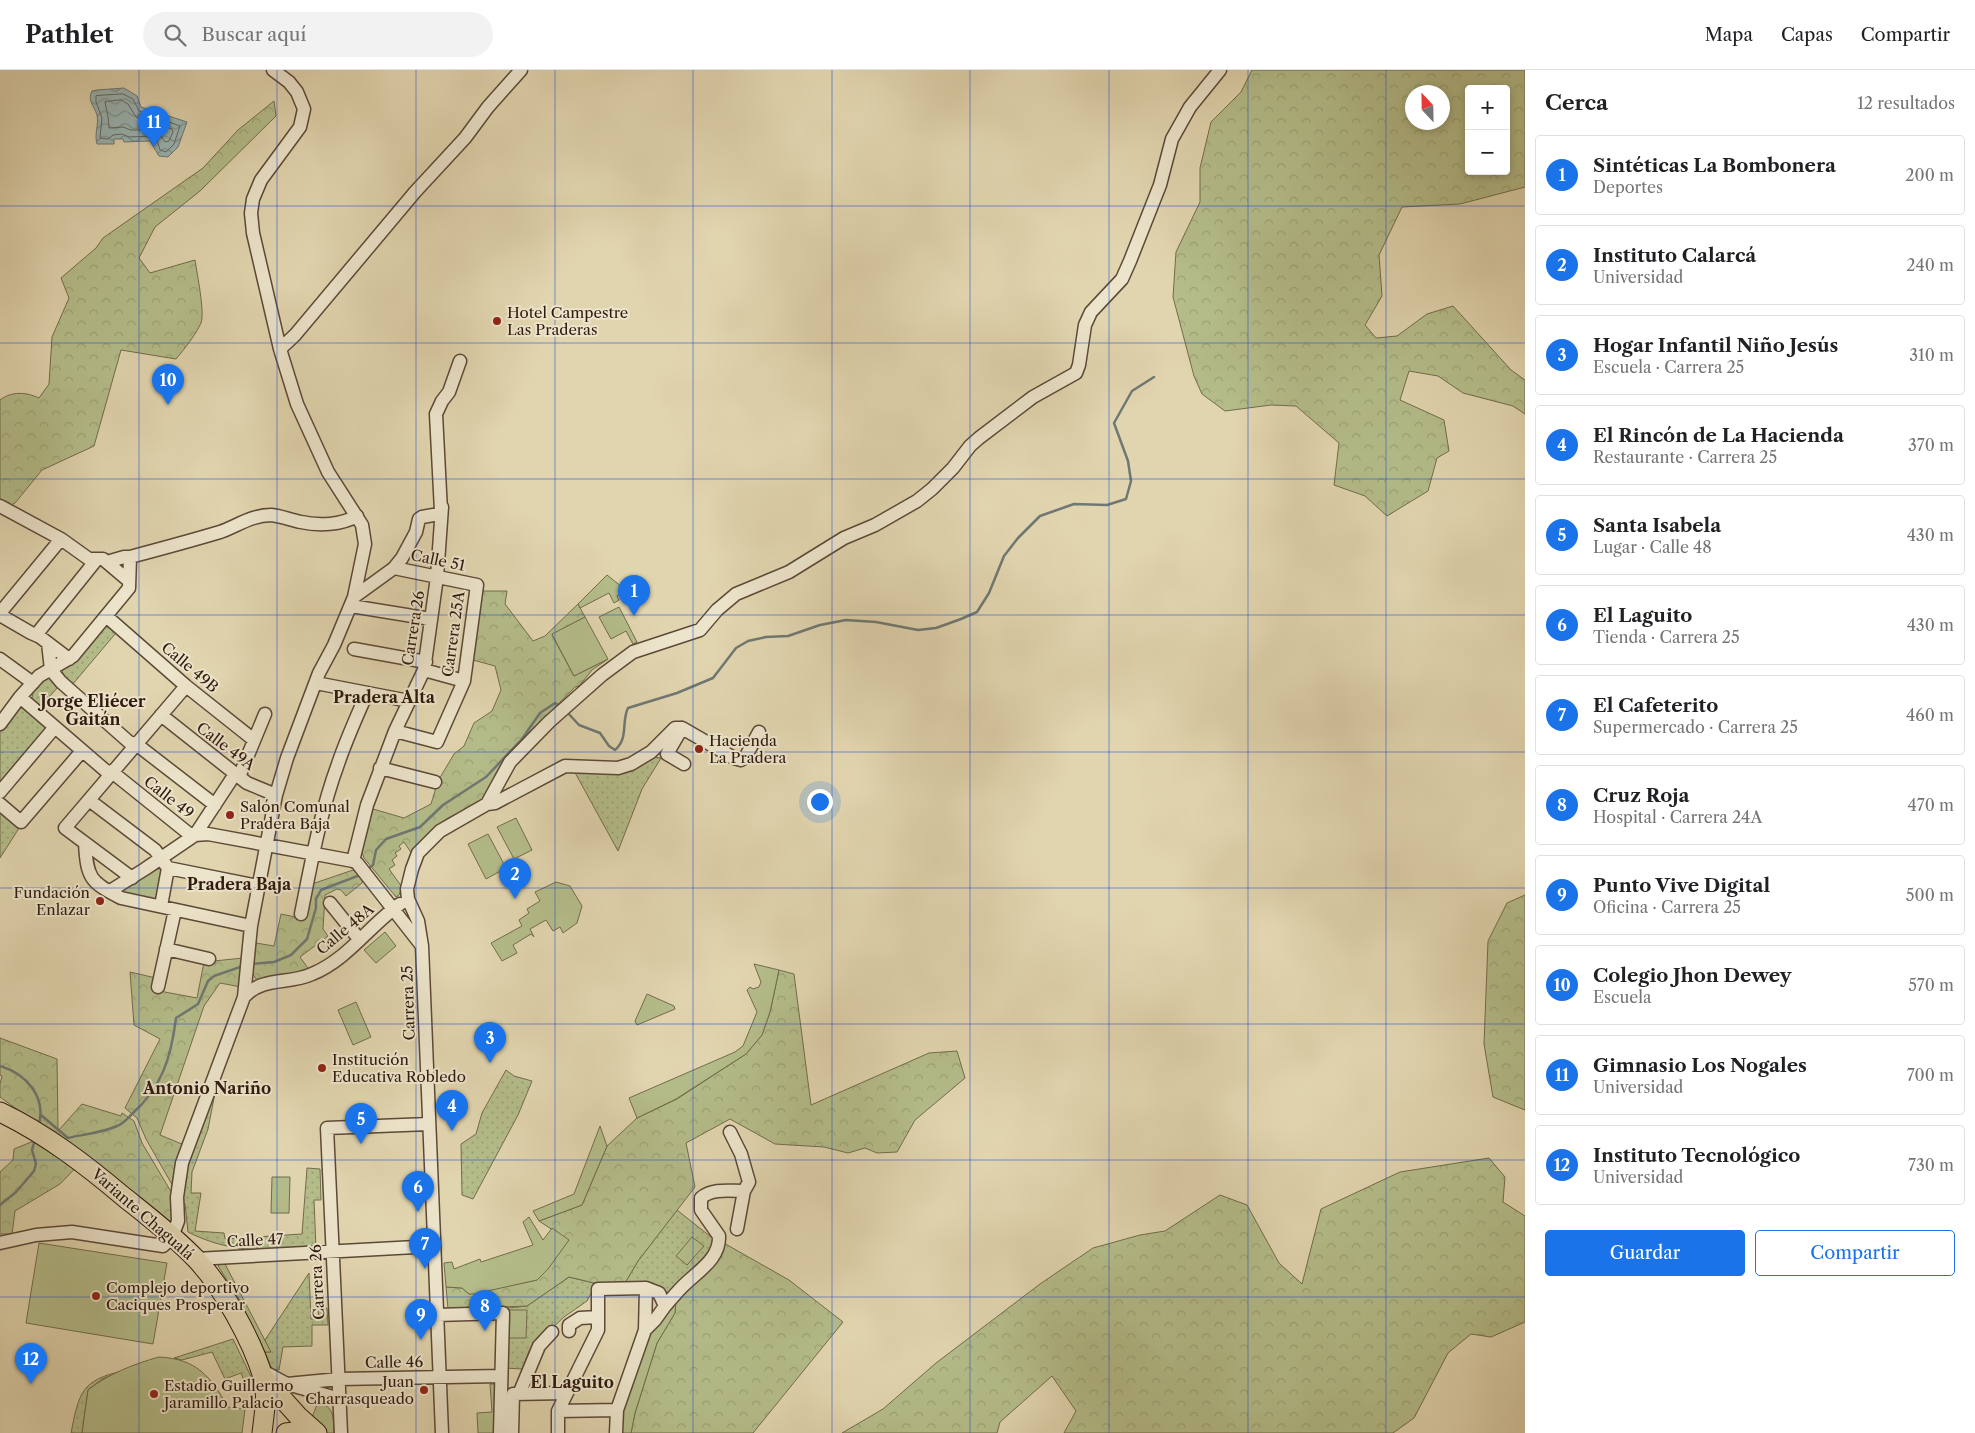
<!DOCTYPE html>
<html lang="es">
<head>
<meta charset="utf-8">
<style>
	body { margin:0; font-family:"Libre Caslon Text",serif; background:#f2f2f2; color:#202124 }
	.controls { position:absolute; right:15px; top:15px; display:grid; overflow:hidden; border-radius:5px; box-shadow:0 2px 8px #0003 }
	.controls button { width:45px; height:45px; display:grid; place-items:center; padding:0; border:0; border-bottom:1px solid #e0e0e0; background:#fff; color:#202124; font:25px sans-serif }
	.compass { position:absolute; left:1405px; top:15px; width:45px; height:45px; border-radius:50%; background:#fff; box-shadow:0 2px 8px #0003; rotate:338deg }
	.you { position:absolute; left:819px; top:731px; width:18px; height:18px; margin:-12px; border:4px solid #fff; border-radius:50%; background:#1a73e8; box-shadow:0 0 0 8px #1a73e833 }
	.badge { display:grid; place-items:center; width:32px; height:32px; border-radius:50%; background:#1a73e8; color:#fff; font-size:16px; font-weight:700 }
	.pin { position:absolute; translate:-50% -41px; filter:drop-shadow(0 1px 2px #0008) }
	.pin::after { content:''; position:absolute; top:26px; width:18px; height:15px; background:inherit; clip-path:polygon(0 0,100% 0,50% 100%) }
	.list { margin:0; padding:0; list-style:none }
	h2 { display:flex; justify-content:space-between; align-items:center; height:65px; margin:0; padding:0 20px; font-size:21px }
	h2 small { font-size:16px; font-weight:400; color:#757577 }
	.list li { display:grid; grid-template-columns:32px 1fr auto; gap:15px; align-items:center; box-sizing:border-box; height:80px; margin:0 10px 10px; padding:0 10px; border:1px solid #e0e0e0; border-radius:5px }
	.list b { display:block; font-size:19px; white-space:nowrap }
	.list p { margin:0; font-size:16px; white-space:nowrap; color:#757577 }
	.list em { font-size:16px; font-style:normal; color:#757577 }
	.actions { display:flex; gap:10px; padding:15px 20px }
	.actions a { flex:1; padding:11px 0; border:1px solid #1a73e8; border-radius:5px; text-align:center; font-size:18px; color:#1a73e8 }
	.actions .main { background:#1a73e8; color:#fff }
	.icon { flex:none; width:28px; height:28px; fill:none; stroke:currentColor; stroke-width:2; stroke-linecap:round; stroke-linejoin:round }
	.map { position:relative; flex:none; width:1525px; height:1363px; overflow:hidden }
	header { display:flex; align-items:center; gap:30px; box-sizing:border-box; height:70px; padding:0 25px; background:#fff; border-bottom:1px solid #e0e0e0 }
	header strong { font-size:24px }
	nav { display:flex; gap:28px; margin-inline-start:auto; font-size:18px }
	.search { width:350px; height:45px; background:#f2f2f2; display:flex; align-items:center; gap:12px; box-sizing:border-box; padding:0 18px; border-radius:28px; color:#757577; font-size:19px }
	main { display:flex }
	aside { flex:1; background:#fff }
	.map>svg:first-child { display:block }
	.grass { fill:url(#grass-dots); stroke:#726c4c }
	.forest { fill:url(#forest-crowns); stroke:#726c4c; fill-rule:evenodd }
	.garden { fill:#b4bd8a; stroke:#726c4c }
	.water { fill:url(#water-waves); stroke:#6f7873 }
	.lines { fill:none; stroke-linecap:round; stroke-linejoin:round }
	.shore { stroke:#646862; stroke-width:1 }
	.stream { stroke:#6f7873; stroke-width:2.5 }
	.minor-casing { stroke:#5c4937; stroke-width:15 }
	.highway-casing { stroke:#2f1a0f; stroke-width:21 }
	.minor { stroke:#ece4cb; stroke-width:12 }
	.highway { stroke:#e1d5af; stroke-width:19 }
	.grid { fill:none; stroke:#1d4ed8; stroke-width:1; stroke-opacity:0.55 }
	.poi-dot { fill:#8f2418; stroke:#ece4cb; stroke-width:2 }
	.labels { text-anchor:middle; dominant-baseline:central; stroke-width:4; stroke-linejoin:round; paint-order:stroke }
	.poi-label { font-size:15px; fill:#2f1a0f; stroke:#ece4cb; text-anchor:start }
	.street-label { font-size:15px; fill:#2f1a0f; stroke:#ece4cb }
	.neighbourhood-label { font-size:16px; font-weight:bold; fill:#2f1a0f; stroke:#ece4cb }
</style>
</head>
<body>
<header>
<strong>Pathlet</strong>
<div class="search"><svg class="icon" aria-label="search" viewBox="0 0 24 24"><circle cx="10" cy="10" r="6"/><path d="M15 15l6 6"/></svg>Buscar aquí</div>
<nav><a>Mapa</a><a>Capas</a><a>Compartir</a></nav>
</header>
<main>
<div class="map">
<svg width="1525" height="1363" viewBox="0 0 1525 1363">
	<defs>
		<pattern id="grass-dots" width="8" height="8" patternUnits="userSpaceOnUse" patternTransform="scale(1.25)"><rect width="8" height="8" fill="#b4bd8a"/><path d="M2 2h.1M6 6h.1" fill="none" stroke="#9ba276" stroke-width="1.8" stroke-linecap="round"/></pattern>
		<pattern id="forest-crowns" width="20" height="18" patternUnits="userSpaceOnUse" patternTransform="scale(1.25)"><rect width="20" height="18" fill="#b4bd8a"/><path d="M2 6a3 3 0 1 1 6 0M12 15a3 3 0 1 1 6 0" fill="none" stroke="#9ba276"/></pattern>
		<pattern id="water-waves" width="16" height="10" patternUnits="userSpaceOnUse" patternTransform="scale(1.25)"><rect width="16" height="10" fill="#9ab6b6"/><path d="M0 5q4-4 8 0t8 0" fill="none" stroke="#7e9392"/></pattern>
	</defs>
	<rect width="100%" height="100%" fill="#e1d5af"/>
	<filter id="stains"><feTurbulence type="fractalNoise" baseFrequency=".004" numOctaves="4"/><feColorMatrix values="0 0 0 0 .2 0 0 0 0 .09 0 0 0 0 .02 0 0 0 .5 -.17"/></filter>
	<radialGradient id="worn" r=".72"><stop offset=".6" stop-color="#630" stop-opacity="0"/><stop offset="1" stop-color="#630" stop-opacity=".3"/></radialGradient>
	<path class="grass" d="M109,554L116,563L72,615L67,612L62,602L64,597L105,555Z
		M49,607L58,617L40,637L32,633C31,618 38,616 49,607Z
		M27,637L50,658L0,716V660L17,639Z
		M651,687L661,688L642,719L618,781L573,699Z
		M0,738L21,755L0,788Z
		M506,1000L514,1006L532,1011L518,1045L473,1129L462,1125L461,1074L476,1064L482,1043Z
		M215,1023L208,1059L192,1102L191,1123H201L195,1161L224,1163L225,1169L302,1164L307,1098L320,1099L321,1130H314L316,1179C270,1181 231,1184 188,1162L185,1134L182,1132L183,1109Z
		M677,1140L716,1171L715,1177L667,1230L625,1213L638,1191Z
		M309,1203L311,1249H319L318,1239L327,1238L328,1255H312V1276L283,1277L279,1300L272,1299L265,1282H270L265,1270Z
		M569,1207L594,1213L595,1216L587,1231L564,1247L530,1279L522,1299L505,1298L508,1238L527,1236Z
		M233,1269L257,1319L248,1321L241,1303L225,1309L212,1282L182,1290L174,1288Z
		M123,1301L102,1309L88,1320L82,1363H71C79,1323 81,1310 123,1301Z"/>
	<path class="forest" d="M1252,0H1525V117L1460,134L1402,137L1379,185L1382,226L1365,255L1376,268L1397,266L1427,244L1453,236L1511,300L1525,310V344L1513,336L1463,323L1438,306L1409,301L1400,330L1444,350L1449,381L1437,388L1428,421L1387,446L1365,426L1334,415L1339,373L1296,336L1271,335L1225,341L1202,324L1194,306L1173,227L1176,182L1200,132V98L1211,52L1241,22ZM1469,19H1506V101H1469ZM1412,22H1442V52H1412Z
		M274,31L276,46L200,121L155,157L139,188L150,203L195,190C197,204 205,242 201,253C195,266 185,278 176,289L121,280L94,376L42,400L15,433L0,441V330C12,321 26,322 39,328L49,314L52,267L69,228L61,208L96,178L103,168L203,98L238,60Z
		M480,521H507L505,534L533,571L545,566L578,534L585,547L552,565L574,606L608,589L592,600L579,616L575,617L522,671L488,724L477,734L448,748L435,757L412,784L404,772L399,776L401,779L395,783L397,786L392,790L395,795L389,799L402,817L399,825L396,827L364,788L362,782L373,739L404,748L431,734L438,711L454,684L464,676L474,653L492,641L501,620L495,596L473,590Z
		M353,800L363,809L362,813L346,826L341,820L337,819L325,825L323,859L328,866L300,887L310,901L296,905L256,909L252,903L256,873L274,876L281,844L305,849L312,814Z
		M1525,825V1040L1493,1027L1484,974L1488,871L1507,833Z
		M243,888L241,917L220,913L204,936L160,1065L184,1075L174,1118L146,1069L137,1048L125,1038L160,969L134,955L130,902L156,908L154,920L197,928L204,892Z
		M779,900L794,904L811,1035L929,983L957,981L965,1008L915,1050L897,1082L877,1083L865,1078L848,1083L824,1077L775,1074L730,1049L686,1073L695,1117L638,1191L625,1213H594L569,1207L527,1236L448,1239L446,1217L462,1218L469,1224L537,1210L568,1170L539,1151L582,1135L607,1076L637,1048L677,1029L746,984L762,965L770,942Z
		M0,968L57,989L58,1061L82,1034L121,1046L122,1043L134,1051L142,1073L173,1125L174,1149L169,1153L161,1145L87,1086L60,1114L15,1141L12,1164H0V1102L13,1090L14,1079L51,1064L0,1027V1014L2,1006L0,1005Z
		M1489,1088L1505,1107L1503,1132L1525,1146V1252L1491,1267L1471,1264L1448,1283L1414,1348L1393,1363H1064L1076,1341L1052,1306L1000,1352L997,1363H842L883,1339L936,1293L1040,1214L1093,1178L1140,1165L1165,1161L1220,1125L1247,1135L1279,1193L1302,1214L1321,1139L1400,1102Z
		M722,1172L789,1210L843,1252L753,1363H631L635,1343L657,1273L675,1243L676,1230Z"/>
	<path class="garden" d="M607,505L627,521L617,526L619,530L614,533L609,523L580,538L578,534Z
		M619,537L637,572L633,574L626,561L611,569L599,547Z
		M585,547L608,589L574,606L552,564Z
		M516,748L532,780L514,789L497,757Z
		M488,764L506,798L486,809L468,774Z
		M162,798L157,830L121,824L120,820L148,802Z
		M556,812L570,816L582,836L577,853L563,863L560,857L553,861L546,850L530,859L534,867L531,864L513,875L517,883L502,891L491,873L522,856L519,850L529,843L527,839L540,831L535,822Z
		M385,862L396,876L376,893L364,880Z
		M754,894L779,900L770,942L762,965L746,984L676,1029L637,1048L629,1028L735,982L743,976L757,942L747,920L750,917L753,919L759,917L761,912Z
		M647,924L674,936L675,939L637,955L635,951Z
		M356,932L371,967L353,975L338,940Z
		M600,1056L607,1076L582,1135L539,1151L533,1141L574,1124Z
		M272,1107H290L289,1143H271Z
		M529,1147L543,1170L552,1158L569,1170L548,1199L537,1210L474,1224H469L462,1218L446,1217L444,1193L452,1192L454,1199L480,1189L481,1192L533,1175L523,1152Z
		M692,1167L704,1176L687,1195L676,1186Z
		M39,1173L167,1193L153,1274L26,1253Z
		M220,1194H225L271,1282H265L239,1229L218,1196Z
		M676,1230L675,1243L657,1273L635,1343L631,1363H621L622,1340L650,1263Z
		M508,1240H527L526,1268H508Z
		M159,1287C197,1289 210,1306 228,1337L245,1339L242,1363H82L88,1320C108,1304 134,1294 159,1287Z
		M490,1314H495L496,1363H478L477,1343L492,1342Z
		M318,1332C335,1338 333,1346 334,1363H326L311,1350Z"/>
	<path class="water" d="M124,18L137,26L141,37L187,52L178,77L168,87L159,86L150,71L124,72L123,69H114V74H97C94,64 99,55 97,45C94,36 87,30 92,21L97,20Z"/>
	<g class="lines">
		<path class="shore" d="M123,24L133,29L139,41L180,56L174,74L166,82L160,80L157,70L151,66L129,67L122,64L113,65L108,69L100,68L102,48L96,32V26Z
			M121,30L128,34L136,47L172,59L173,62L169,71L165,72L160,65L153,60H131L123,57L109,58L108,47L105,32Z"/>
		<path class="stream" d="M567,642L579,655L600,663L609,676L615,680C629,668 621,652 628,638L677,623L713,608L736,578L748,571L766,567L788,566L820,555L846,550L876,552L918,560L936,558L961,549L977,542L989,523L1004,486L1018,468L1040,446L1074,434L1107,435L1126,429L1131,411L1128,391L1114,353L1132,321L1154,307
			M367,800L373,795L376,780L386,769L420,757L443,735L486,707L522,669L540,643L555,633L561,637
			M250,894L274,892L291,885L307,869L316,838V829L321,820L360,805
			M0,996C26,1004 46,1026 39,1054
			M41,1045L68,1068C84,1064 102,1063 117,1056C123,1054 128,1048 132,1044C162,1017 171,988 176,948L198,934L208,911L214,906L243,896
			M0,1135L16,1122L34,1101L36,1094L32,1080L35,1069"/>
		<defs>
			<path id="minor" d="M280,279L295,265L415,122L465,68L488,37L521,0
				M0,436L61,469L89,489H103L129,511
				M107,492L124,487H130C160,479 190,471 220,462C237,456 252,445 271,445C281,446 291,450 301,452C319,456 341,455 357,446
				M394,498L477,515L464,611L437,672L395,661
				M354,527L394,498L402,488L416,462L419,449L422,447L439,444L441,441L436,344L442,331L449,322L460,291
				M351,536L431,549
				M0,543L61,469
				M0,545L31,563L40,567L69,589
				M106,546L186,616L254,670
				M36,565L97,489
				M48,573L51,600L61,612L129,672L136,674L215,735
				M354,579L426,592
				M0,589L33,613
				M424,600L464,611
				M316,613L409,631
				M20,627L106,701L112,702L188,763L195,765L208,764L353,791L357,793L422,876
				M161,645L247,713L276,725
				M0,654L20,627L39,606L73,586L129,518L130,487
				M682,658L667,684L684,694
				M380,698L435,712
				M239,707L265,644
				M0,722L55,657
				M89,730L155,780L168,798L161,836
				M0,734L21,752L82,681
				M487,734L495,733L565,696L618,698L631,694L651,682L675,658H682L734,688L741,690L746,686L759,662
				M85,773C87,808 90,812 121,828L251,856
				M353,791L367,735L395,661L424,600L437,507L442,437
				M168,798L258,816
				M132,808L65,758L186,616
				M110,821L145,799L195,765L235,704
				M330,833L359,869
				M301,844C311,794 320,743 338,694C346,670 357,646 367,623
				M166,879L209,889
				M158,917L175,840
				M244,927C263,906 288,915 312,904C347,890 370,855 400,834
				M737,1159L744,1121
				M0,1173L36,1165L72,1162L163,1176L172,1167L178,1151L177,1127L182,1093L244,927L251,856L276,725L287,688L319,603L334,575L354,527L365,474L362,455L328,402L297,334L280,279L253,163L251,143L253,129L261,110L300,57L304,39L297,22L289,12L273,0
				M196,1189L434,1176
				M665,1236C671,1229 677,1222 683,1216C698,1201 720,1189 719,1166L701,1140V1128C712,1118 730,1121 744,1121L749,1112L741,1084L730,1062
				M437,1245L503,1243L500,1363
				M569,1261V1255L580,1248L598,1247
				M263,1301L287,1314L340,1329
				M287,1314L339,1309L501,1306
				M519,1324L539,1276L552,1262
				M558,1341L617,1340
				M341,1363L327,1058L429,1054
				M442,1363L422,876L418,851L408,829L407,819L412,799L418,783L440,761L487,734L510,692L549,652L602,605L633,582L700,560L717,540L736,524L789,502L844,468L875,455L917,431L932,419L953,398L970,376L979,368L1033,327L1076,303L1079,295L1085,255L1091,242L1122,209L1130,191L1160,115L1172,69L1190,37L1220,0
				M512,1363L513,1324L566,1323
				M558,1363V1341L598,1260V1219L646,1218L659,1223L665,1236L655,1250L645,1260
				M616,1363L617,1340L645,1260L646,1218"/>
			<path id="highway" d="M0,1042C46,1064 86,1095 124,1127C149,1147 174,1166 196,1189C222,1216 252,1270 263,1307C268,1324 264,1345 262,1363
				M263,1307L298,1346L317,1363
				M286,1363L301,1361L310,1363"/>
		</defs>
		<use href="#minor" class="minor-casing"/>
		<use href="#highway" class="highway-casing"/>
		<use href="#minor" class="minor"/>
		<use href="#highway" class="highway"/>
	</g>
	<path class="grid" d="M139,0V1363M277,0V1363M416,0V1363M555,0V1363M693,0V1363M832,0V1363M970,0V1363M1109,0V1363M1248,0V1363M1386,0V1363M0,136H1525M0,273H1525M0,409H1525M0,545H1525M0,682H1525M0,818H1525M0,954H1525M0,1090H1525M0,1227H1525"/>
	<g class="poi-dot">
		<circle cx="497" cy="251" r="5"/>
		<circle cx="699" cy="679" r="5"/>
		<circle cx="230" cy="745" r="5"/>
		<circle cx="100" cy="831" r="5"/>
		<circle cx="322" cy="998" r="5"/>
		<circle cx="96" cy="1226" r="5"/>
		<circle cx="424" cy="1320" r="5"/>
		<circle cx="154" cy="1324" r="5"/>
	</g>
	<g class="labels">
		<g class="poi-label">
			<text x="507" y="242">Hotel Campestre<tspan x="507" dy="17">Las Praderas</tspan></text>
			<text x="709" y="670">Hacienda<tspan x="709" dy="17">La Pradera</tspan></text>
			<text x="240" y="736">Salón Comunal<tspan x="240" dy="17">Pradera Baja</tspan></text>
			<text x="90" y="822" text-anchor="end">Fundación<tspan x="90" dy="17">Enlazar</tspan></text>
			<text x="332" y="989">Institución<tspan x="332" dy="17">Educativa Robledo</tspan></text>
			<text x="106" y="1217">Complejo deportivo<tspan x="106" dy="17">Caciques Prosperar</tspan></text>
			<text x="414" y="1311" text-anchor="end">Juan<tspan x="414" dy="17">Charrasqueado</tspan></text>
			<text x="164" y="1315">Estadio Guillermo<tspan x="164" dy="17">Jaramillo Palacio</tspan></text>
		</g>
		<g class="street-label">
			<text transform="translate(438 490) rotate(12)">Calle 51</text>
			<text transform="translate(413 558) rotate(-81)">Carrera 26</text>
			<text transform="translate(453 564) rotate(-82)">Carrera 25A</text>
			<text transform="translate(190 597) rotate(40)">Calle 49B</text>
			<text transform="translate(226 676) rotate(37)">Calle 49A</text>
			<text transform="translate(169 727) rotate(38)">Calle 49</text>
			<text transform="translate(345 859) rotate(-40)">Calle 48A</text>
			<text transform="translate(408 933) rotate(-92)">Carrera 25</text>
			<text transform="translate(143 1144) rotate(41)">Variante Chagualá</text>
			<text transform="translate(255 1170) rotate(-3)">Calle 47</text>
			<text transform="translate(317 1212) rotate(-93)">Carrera 26</text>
			<text transform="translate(394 1292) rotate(-1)">Calle 46</text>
		</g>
		<g class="neighbourhood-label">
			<text x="384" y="627">Pradera Alta</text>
			<text x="93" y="631">Jorge Eliécer<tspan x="93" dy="18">Gaitán</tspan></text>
			<text x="239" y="814">Pradera Baja</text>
			<text x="207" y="1018">Antonio Nariño</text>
			<text x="572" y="1312">El Laguito</text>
		</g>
	</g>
	<rect width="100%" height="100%" filter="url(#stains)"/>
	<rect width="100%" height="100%" fill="url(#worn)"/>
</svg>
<div class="controls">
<button>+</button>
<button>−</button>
</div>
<svg class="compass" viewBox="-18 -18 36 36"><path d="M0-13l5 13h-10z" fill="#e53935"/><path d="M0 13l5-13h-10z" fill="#757577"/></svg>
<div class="you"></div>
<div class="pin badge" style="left:634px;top:546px">1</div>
<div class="pin badge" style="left:515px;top:829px">2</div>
<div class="pin badge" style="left:490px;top:993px">3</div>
<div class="pin badge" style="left:452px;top:1061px">4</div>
<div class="pin badge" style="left:361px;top:1074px">5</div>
<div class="pin badge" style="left:418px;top:1142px">6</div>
<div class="pin badge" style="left:425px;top:1199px">7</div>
<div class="pin badge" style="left:485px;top:1261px">8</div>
<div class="pin badge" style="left:421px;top:1270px">9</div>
<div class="pin badge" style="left:168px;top:335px">10</div>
<div class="pin badge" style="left:154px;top:77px">11</div>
<div class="pin badge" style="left:31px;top:1314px">12</div>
</div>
<aside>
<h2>Cerca<small>12 resultados</small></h2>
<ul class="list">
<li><span class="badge">1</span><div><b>Sintéticas La Bombonera</b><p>Deportes</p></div><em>200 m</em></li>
<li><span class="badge">2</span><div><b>Instituto Calarcá</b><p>Universidad</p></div><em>240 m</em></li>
<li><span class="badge">3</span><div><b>Hogar Infantil Niño Jesús</b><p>Escuela · Carrera 25</p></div><em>310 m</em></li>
<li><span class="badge">4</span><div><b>El Rincón de La Hacienda</b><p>Restaurante · Carrera 25</p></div><em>370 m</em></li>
<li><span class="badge">5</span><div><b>Santa Isabela</b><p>Lugar · Calle 48</p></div><em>430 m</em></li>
<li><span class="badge">6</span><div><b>El Laguito</b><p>Tienda · Carrera 25</p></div><em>430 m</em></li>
<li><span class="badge">7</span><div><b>El Cafeterito</b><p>Supermercado · Carrera 25</p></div><em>460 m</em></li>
<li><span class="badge">8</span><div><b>Cruz Roja</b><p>Hospital · Carrera 24A</p></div><em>470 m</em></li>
<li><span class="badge">9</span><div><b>Punto Vive Digital</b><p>Oficina · Carrera 25</p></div><em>500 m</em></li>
<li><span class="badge">10</span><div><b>Colegio Jhon Dewey</b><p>Escuela</p></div><em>570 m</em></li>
<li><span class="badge">11</span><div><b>Gimnasio Los Nogales</b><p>Universidad</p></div><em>700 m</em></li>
<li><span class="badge">12</span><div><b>Instituto Tecnológico</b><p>Universidad</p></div><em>730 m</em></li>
</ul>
<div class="actions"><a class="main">Guardar</a><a>Compartir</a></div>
</aside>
</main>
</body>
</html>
